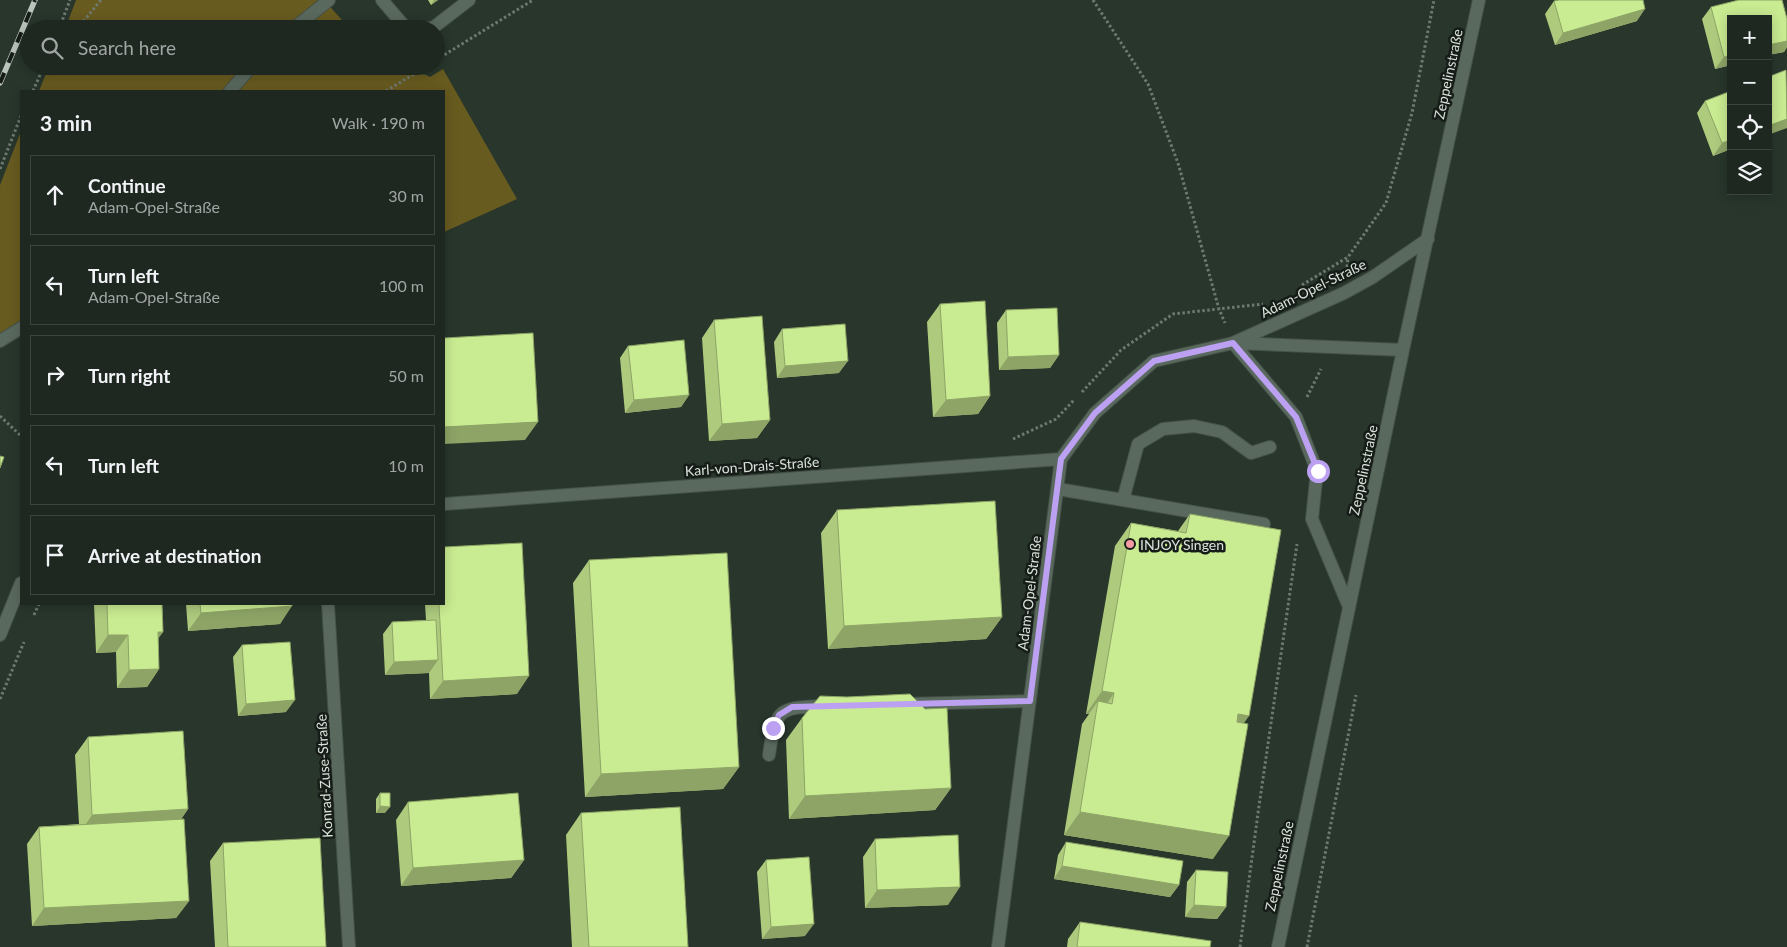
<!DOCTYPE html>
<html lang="en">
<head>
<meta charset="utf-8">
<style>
	body { margin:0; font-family:Lato,sans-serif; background:#26302a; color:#f1f3f6 }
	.controls { position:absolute; right:15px; top:15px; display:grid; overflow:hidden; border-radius:0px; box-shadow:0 2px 12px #0003 }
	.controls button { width:45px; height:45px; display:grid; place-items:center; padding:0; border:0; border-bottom:1px solid #3c443f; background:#1e2821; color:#f1f3f6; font:25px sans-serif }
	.stop { position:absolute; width:15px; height:15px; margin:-11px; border:4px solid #bca0f2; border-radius:50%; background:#fff }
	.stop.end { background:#bca0f2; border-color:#fff; box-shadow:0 1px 5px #0008 }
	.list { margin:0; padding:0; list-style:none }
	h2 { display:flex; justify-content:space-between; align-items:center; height:65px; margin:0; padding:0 20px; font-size:21px }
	h2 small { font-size:16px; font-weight:400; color:#a1a6a5 }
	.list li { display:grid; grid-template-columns:32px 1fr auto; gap:15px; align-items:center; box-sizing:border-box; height:80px; margin:0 10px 10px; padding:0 10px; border:1px solid #3c443f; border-radius:0px }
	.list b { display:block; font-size:19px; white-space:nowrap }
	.list p { margin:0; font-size:16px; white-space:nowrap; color:#a1a6a5 }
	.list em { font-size:16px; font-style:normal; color:#a1a6a5 }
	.icon { flex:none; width:28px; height:28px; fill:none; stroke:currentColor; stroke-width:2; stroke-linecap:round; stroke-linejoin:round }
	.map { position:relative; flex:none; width:1787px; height:947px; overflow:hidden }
	.search { position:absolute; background:#1e2821; box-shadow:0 2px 12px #0003; left:20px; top:20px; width:425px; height:55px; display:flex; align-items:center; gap:12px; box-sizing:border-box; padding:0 18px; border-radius:28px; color:#a1a6a5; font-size:19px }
	.panel { position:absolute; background:#1e2821; box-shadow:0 2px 12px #0003; left:20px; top:90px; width:425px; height:515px; border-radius:0px }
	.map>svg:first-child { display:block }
	.green { fill:#685b20 }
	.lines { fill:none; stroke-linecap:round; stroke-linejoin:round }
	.minor-casing { stroke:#455148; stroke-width:14 }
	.path { stroke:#6e7a71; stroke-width:3; stroke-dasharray:2.5 2.5; stroke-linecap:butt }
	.minor { stroke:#5a695e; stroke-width:12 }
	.rail-casing { stroke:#bac4bc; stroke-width:5.5 }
	.rail { stroke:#161c17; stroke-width:4; stroke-dasharray:11; stroke-linecap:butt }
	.wall { fill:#adca7d }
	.shaded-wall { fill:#8da466 }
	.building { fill:#c9eb91; stroke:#8da466 }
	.route { stroke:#bca0f2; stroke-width:6 }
	.poi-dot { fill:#f49aa2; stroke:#161c17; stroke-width:2 }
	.labels { text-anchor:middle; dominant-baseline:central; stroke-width:5; stroke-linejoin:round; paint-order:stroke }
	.street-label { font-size:14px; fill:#d9e2db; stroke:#161c17 }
	.poi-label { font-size:14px; fill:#d9e2db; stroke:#161c17; text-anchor:start }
</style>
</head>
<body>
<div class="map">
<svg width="1787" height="947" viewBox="0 0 1787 947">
	<rect width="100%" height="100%" fill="#28362c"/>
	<path class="green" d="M76,0H324L350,29H65Z
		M49,66H407L430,77L443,69L517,199L444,232V91H39Z
		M21,131V322L0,335V185Z"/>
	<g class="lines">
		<defs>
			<path id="minor" d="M382,0L405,27L411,29
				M293,29L329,0
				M426,29L434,27L469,0
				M230,91L252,66
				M0,341L21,328
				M1233,343L1296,417L1317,471L1312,519L1349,607
				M1236,343L1403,350
				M1058,489L1264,524
				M1123,500L1138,444L1163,429L1194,426L1222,432L1251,453L1270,447
				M444,504L1061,459
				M328,604L349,947
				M0,635L21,583
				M903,704L1030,701
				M769,755C776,705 780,708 828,706
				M998,947L1061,459L1095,413L1154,361L1233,343L1344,293L1373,277L1428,239
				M1278,947L1403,350L1479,0"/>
		</defs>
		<use href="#minor" class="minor-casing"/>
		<path class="path" d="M1093,0L1148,84L1178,163L1219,309L1225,323
			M59,29L70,0
			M77,29L101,0
			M436,60L533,0
			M33,91L44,66
			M386,91L427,66
			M0,169L21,116
			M1347,267L1348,257
			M1302,285L1348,257L1386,203L1412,113L1434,0
			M1082,392L1121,350L1173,314L1263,304
			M1307,397L1321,369
			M0,416L21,436
			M1013,439L1056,419L1074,400
			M34,615L39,604
			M0,699L24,642
			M1240,947L1259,806L1297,544
			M1307,947L1356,695"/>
		<use href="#minor" class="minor"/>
		<defs>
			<path id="rail" d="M0,83L35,0"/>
		</defs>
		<use href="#rail" class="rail-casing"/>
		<use href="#rail" class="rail"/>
	</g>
	<path class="wall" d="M428,0H438L431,5Z
		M1739,0H1782L1787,19V47L1784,52L1768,55V19H1731V65L1715,69L1702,19L1711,7Z
		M1554,1L1637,21L1555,45L1545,14Z
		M1731,91V149L1713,156L1697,113L1705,101Z
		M940,304L990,396L978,414L933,417L927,322Z
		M1006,310L1059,355L1050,368L999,370L997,323Z
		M714,320L770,420L757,438L709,441L702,338Z
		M782,329L839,373L777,378L774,342Z
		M628,346L689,395L681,407L625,413L620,358Z
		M837,510L1002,617L986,639L828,649L821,533Z
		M1190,514L1244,723L1213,859L1064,835L1082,724L1089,714H1086L1115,546L1131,523L1178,531Z
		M589,560L739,767L723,789L585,797L573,583Z
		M94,604H162L163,632L158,638L159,669L147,687L117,688L116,652L96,653Z
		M186,604H292L280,624L188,631Z
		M425,604H444L517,694L430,699L429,673L385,675L383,634L392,622L426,620Z
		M242,645L286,712L238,716L233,657Z
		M802,718L951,788L935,810L789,819L786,740Z
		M88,737L188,809L181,819L189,901L176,918L32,926L27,844L39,827L79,824L75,755Z
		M380,793L385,813H376V799Z
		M408,802L524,860L511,878L401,886L396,820Z
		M581,813L688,947H572L566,835Z
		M875,839L948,905L865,908L863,857Z
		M1066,842L1179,885L1170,897L1054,879L1058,855Z
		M223,843L326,947H215L210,861Z
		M766,860L805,936L762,939L757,872Z
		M1196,870L1226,907L1217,919L1185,917L1187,882Z
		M1080,922L1210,947H1067L1068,939Z"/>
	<path class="shaded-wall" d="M434,0H438L431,5Z
		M1645,9L1637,21L1555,45L1563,33Z
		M1787,41V47L1784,52L1768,55V45Z
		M1731,55V65L1715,69L1724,57Z
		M1787,119V128L1768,135V126Z
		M1731,140V149L1713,156L1722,143Z
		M1059,355L1050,368L999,370L1008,357Z
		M848,361L839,373L777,378L785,366Z
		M689,395L681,407L625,413L634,400Z
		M990,396L978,414L933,417L946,400Z
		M770,420L757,438L709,441L722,424Z
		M538,422L525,440L444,444V427Z
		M292,606L280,624L188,631L201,613Z
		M1002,617L986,639L828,649L844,626Z
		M158,632H163L150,650Z
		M108,635H128L116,652L96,653Z
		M438,660L429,673L385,675L394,662Z
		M159,669L147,687L117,688L129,670Z
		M529,676L517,694L430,699L443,681Z
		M1102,691L1114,693L1099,716L1098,701L1089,714H1086Z
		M295,700L286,712L238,716L246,704Z
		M1238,714L1249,716L1233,739Z
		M739,767L723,789L585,797L601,774Z
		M951,788L935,810L789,819L805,796Z
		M380,806L390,807L385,813H376Z
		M188,809L176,827L80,833L92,815Z
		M1080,812L1229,836L1213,859L1064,835Z
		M524,860L511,878L401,886L413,868Z
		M1062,866L1179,885L1170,897L1054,879Z
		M960,887L948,905L865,908L877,890Z
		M189,901L176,918L32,926L44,908Z
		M1194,905L1226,907L1217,919L1185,917Z
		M814,924L805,936L762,939L771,927Z"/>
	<path class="building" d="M1559,0H1643L1645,9L1563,33L1554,1Z
		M1739,0H1782L1787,19V41L1768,45V19H1731V55L1724,57L1711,7Z
		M1786,70L1787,119L1768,126V77Z
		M1731,91V140L1722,143L1705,101Z
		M985,301L990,396L946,400L940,304Z
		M1057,308L1059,355L1008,357L1006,310Z
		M762,316L770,420L722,424L714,320Z
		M845,324L848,361L785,366L782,329Z
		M533,333L538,422L444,427V338Z
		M684,340L689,395L634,400L628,346Z
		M0,456L4,457L0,468Z
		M995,501L1002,617L844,626L837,510Z
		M1190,514L1281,530L1249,716L1238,714L1237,722L1248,724L1229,836L1080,812L1098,701L1112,704L1114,693L1102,691L1131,523L1186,533Z
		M522,543L529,676L443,681L439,604H444V547Z
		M727,553L739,767L601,774L589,560Z
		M107,604H162L163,632H158L159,669L129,670L128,635H108Z
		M200,604H292V606L201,613Z
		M436,620L438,660L394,662L392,622Z
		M290,642L295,700L246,704L242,645Z
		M910,694L925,709L947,708L951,788L805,796L802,718L820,696L847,697Z
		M183,731L188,809L92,815L88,737Z
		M380,793H390V807L380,806Z
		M518,793L524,860L413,868L408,802Z
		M680,807L688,947H589L581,813Z
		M184,819L189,901L44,908L39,827Z
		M958,835L960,887L877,890L875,839Z
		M320,838L326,947H228L223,843Z
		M1066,842L1183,861L1179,885L1062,866Z
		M809,857L814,924L771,927L766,860Z
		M1196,870L1228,872L1226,907L1194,905Z
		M1080,922L1211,941L1210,947H1077Z"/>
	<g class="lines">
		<path class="route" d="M773,728L779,715L792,707L1030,701L1061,459L1095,413L1154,361L1233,343L1296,417L1318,471"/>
	</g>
	<circle class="poi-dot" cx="1130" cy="544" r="5"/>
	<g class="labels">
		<g class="street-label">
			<text transform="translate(1448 74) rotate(-78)">Zeppelinstraße</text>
			<text transform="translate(1313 288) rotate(-26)">Adam-Opel-Straße</text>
			<text transform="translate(752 466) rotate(-4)">Karl-von-Drais-Straße</text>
			<text transform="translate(1363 470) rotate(-78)">Zeppelinstraße</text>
			<text transform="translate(1029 593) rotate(-83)">Adam-Opel-Straße</text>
			<text transform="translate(324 776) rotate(-93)">Konrad-Zuse-Straße</text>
			<text transform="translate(1279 866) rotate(-78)">Zeppelinstraße</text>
		</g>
		<g class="poi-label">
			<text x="1140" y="544">INJOY Singen</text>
		</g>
	</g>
</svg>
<div class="controls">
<button>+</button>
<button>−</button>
<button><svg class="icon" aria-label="locate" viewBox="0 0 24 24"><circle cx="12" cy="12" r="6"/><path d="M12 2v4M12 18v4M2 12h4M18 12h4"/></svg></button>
<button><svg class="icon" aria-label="layers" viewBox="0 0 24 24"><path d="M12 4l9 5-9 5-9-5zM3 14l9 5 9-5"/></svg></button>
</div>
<div class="stop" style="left:1318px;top:471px"></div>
<div class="stop end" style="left:773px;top:728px"></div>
<div class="search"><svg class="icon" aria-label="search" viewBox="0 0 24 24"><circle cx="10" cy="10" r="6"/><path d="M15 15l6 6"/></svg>Search here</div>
<section class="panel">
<h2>3 min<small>Walk · 190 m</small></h2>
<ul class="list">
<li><svg class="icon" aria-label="ahead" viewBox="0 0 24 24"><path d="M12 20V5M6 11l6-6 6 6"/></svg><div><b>Continue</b><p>Adam-Opel-Straße</p></div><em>30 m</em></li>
<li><svg class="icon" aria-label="left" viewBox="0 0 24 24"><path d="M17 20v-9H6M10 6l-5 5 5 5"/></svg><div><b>Turn left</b><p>Adam-Opel-Straße</p></div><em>100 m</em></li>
<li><svg class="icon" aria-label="right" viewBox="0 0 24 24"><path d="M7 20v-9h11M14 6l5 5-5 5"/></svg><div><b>Turn right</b></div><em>50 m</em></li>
<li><svg class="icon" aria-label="left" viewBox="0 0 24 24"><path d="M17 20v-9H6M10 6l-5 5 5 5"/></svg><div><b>Turn left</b></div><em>10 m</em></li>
<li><svg class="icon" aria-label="arrive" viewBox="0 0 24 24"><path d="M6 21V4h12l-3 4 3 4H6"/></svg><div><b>Arrive at destination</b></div></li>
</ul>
</section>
</div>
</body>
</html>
